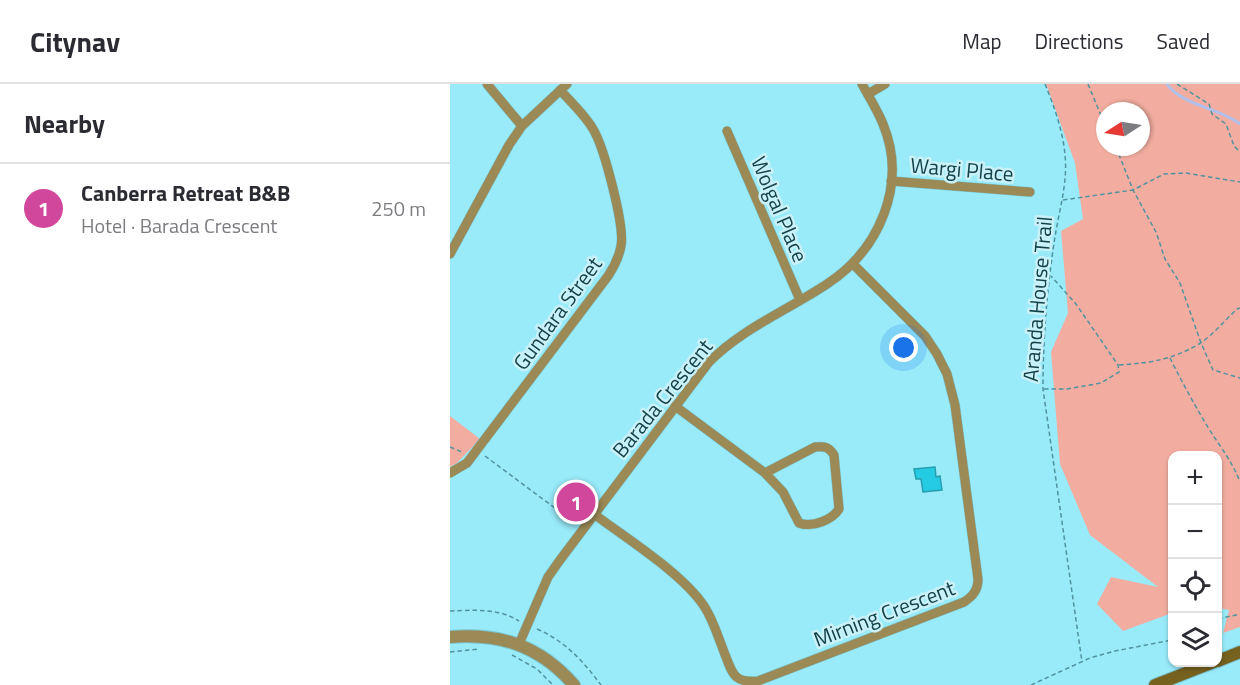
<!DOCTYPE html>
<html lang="en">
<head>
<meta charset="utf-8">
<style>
	body { margin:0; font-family:"Titillium Web",sans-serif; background:#f2f2f3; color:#2b2b33 }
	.controls { position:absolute; right:18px; bottom:18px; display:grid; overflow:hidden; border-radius:12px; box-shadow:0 2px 4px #0004 }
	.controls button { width:54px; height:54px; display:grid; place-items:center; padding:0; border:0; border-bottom:2px solid #e1e1e2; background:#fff; color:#2b2b33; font:30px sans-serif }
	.compass { position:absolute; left:646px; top:18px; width:54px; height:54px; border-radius:50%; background:#fff; box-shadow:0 2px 4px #0004; rotate:258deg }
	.you { position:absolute; left:454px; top:264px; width:21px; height:21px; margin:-15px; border:4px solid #fff; border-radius:50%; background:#1a73e8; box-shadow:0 0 0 9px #1a73e833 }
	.badge { display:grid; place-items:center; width:39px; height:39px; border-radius:50%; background:#ad1d0f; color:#fff; font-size:20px; font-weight:700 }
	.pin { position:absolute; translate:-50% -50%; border:3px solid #fff; box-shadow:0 2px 6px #0006 }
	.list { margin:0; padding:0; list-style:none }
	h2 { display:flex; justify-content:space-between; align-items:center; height:78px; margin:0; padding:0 24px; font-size:26px }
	h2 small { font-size:20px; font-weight:400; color:#7c7c81 }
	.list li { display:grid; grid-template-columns:39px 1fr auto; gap:18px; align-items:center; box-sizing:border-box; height:90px; padding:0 24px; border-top:2px solid #e1e1e2 }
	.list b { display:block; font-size:22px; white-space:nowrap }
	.list p { margin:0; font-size:20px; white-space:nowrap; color:#7c7c81 }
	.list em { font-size:20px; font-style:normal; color:#7c7c81 }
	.icon { flex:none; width:33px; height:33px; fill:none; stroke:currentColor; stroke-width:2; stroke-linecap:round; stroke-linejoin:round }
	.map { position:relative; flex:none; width:790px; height:601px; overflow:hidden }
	header { display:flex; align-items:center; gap:36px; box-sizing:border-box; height:84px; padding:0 30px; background:#fff; border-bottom:2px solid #e1e1e2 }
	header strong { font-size:28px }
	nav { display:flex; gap:33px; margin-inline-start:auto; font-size:21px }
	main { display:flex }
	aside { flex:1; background:#fff }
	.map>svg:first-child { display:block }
	.green { fill:#f2ada0; fill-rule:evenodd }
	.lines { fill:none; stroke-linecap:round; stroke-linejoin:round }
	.stream { stroke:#b1bfeb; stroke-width:3 }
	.building { fill:#24cbe2; stroke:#279eb0; stroke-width:1.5 }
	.minor-casing { stroke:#7cc6d3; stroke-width:10 }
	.tertiary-casing { stroke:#7cc6d3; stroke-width:14 }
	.secondary-casing { stroke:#7cc6d3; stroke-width:14 }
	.path { stroke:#52929d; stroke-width:1.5; stroke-dasharray:4.5 3; stroke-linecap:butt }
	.minor { stroke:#9b8956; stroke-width:9 }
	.tertiary { stroke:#9b8956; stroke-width:12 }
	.secondary { stroke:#76611f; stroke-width:12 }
	.labels { text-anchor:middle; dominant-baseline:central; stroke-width:5; stroke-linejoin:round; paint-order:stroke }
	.street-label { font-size:21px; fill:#13424a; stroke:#caf1f8 }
</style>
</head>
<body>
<header>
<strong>Citynav</strong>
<nav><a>Map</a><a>Directions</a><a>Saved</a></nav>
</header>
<main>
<aside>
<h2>Nearby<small></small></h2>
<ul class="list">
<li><span class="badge" style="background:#d1479c">1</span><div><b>Canberra Retreat B&amp;B</b><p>Hotel · Barada Crescent</p></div><em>250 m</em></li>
</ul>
</aside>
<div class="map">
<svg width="790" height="601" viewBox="0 0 790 601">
	<rect width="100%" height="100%" fill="#99ebfa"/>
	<path class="green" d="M596,0H790V543L773,549L779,526L768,524V372H722V529L673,547L647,520L661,493L708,503L640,451L610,380L601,268L618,229L611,147L633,135L625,79ZM655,27H691V63H655Z
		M0,332L30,355L7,379L0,383Z"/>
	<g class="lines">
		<path class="stream" d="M717,0C733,22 770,24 790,40"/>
	</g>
	<path class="building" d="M485,383L486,393L490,392L492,406L473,408L471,395H466L464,385Z"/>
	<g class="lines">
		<defs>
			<path id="minor" d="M37,0L72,42
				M418,10L435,0
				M277,47L350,216
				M441,97L580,108
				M0,170L59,61L72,42L117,0
				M225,322L315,389L365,363C375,362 379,363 384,371L389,425C382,436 362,444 349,439L333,408L315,389
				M0,389L17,379L26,367L158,192C164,183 169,173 171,162C175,142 154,63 143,45C135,31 121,18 110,6
				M144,430C177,455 232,489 254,522C264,537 269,556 276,573C283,592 286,599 308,597L514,518C523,512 528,506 528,495L505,321L497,290L487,270L475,252L403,180
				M69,560L98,493L110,476L259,278C293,244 338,226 377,200C429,166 458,101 433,40C428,27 419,13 412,0"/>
			<path id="tertiary" d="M0,553C51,549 90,562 124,601"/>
			<path id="secondary" d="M768,577L790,568
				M705,601L764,578"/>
		</defs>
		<use href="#minor" class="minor-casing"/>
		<use href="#tertiary" class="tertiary-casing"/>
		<use href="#secondary" class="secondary-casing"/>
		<path class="path" d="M595,0C604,22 613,47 615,71C618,98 609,127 605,153C597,203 593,255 593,305L632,578
			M638,0L655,41
			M727,0L759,20L762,30L776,40L784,62L790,68
			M666,63L683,106L706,148L715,175L730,199L751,259L763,286L790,294
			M613,116L683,106L714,90L736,89L790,98
			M720,274C732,298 745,322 759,345C771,364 782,377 790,398
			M669,281C699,279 722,276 749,260C763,251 775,236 787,225L790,224
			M594,305H617L651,299L669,288L668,281L626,220L601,192
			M0,363L12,368
			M35,372L125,439
			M0,527C23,526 49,524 69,537
			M768,535L790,530
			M87,545C115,557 133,577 151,601
			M0,568L29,565
			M62,571L87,585L103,601
			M581,601L640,574L665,567L722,556"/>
		<use href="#minor" class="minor"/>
		<use href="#tertiary" class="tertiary"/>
		<use href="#secondary" class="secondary"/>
	</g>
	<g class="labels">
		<g class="street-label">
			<text transform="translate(512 85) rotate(5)">Wargi Place</text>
			<text transform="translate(330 125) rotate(67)">Wolgal Place</text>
			<text transform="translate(587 215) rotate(-85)">Aranda House Trail</text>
			<text transform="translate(107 229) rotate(-54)">Gundara Street</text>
			<text transform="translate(212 314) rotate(-51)">Barada Crescent</text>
			<text transform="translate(434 529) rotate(-21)">Mirning Crescent</text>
		</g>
	</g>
</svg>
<div class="controls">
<button>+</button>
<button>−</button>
<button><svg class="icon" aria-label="locate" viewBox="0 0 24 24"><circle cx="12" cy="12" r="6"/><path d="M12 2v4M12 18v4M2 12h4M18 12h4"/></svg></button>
<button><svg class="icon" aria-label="layers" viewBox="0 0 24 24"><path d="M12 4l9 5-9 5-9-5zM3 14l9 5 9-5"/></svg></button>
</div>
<svg class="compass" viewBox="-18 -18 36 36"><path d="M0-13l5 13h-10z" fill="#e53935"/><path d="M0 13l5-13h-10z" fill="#7c7c81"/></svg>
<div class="you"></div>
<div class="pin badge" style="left:126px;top:418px;background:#d1479c">1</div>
</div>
</main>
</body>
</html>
